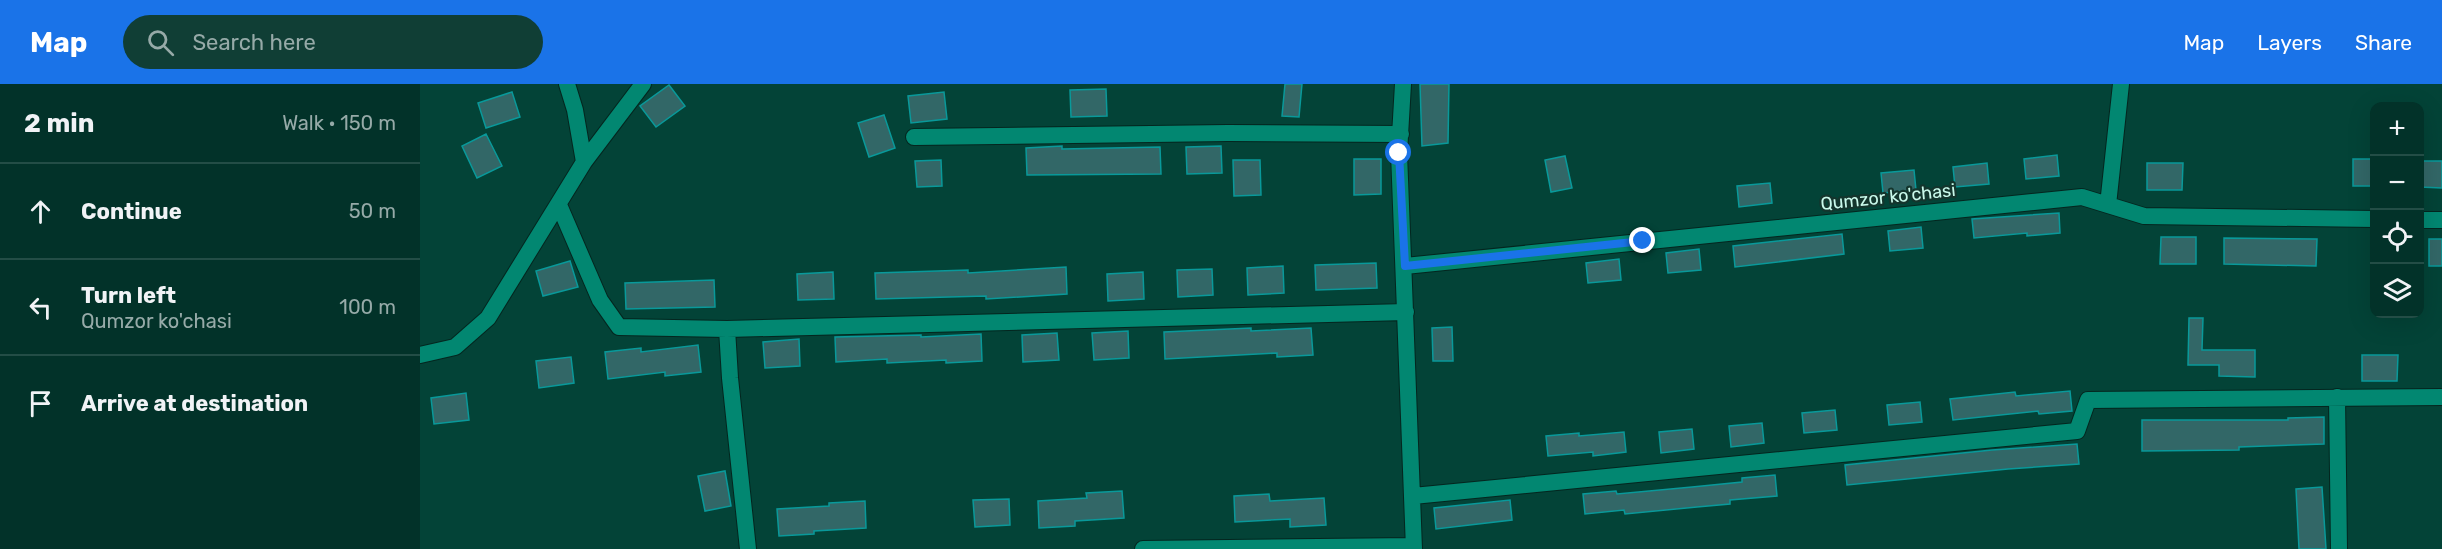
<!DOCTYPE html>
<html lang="en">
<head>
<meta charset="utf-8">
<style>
	body { margin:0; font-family:Rubik,sans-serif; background:#103e35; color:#f1f3f6 }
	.controls { position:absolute; right:18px; top:18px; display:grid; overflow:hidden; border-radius:12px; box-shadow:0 6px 24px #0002 }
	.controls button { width:54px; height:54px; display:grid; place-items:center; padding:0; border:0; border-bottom:2px solid #234d46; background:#023229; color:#f1f3f6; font:30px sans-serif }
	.stop { position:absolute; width:18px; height:18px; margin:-14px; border:4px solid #1a73e8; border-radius:50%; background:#fff }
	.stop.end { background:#1a73e8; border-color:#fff; box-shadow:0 2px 6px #0008 }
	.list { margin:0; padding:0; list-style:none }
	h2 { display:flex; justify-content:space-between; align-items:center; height:78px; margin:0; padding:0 24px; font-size:26px }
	h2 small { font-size:20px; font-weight:400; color:#96aaa8 }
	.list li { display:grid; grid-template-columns:39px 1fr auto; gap:18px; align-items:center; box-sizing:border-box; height:96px; padding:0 24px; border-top:2px solid #234d46 }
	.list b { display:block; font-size:22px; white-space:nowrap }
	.list p { margin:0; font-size:20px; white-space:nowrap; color:#96aaa8 }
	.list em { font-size:20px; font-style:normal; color:#96aaa8 }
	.icon { flex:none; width:33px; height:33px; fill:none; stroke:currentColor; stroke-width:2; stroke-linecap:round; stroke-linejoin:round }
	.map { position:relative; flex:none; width:2022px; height:465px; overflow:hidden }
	header { display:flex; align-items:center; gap:36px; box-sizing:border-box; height:84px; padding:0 30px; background:#1a73e8; color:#fff }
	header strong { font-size:28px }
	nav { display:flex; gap:33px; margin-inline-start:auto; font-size:21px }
	.search { width:420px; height:54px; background:#103e35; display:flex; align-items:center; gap:15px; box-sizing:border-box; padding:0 21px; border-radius:33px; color:#96aaa8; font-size:22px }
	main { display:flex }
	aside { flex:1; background:#023229 }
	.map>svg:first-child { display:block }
	.building { fill:#326767; stroke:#09999a; stroke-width:1.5 }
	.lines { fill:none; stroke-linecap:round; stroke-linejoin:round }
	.minor-casing { stroke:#04261f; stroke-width:18 }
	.minor { stroke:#028771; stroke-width:16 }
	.route { stroke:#1a73e8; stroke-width:8 }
	.labels { text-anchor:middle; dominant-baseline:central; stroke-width:4.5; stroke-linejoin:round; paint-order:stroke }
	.street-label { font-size:18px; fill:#c9f9eb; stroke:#14352d }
</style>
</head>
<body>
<header>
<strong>Map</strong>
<div class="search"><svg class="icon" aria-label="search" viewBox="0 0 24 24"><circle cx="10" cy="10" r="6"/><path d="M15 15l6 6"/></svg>Search here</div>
<nav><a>Map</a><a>Layers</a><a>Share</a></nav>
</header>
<main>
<aside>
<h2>2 min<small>Walk · 150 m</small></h2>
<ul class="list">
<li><svg class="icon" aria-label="ahead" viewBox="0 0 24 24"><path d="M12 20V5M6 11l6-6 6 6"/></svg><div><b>Continue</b></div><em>50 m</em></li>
<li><svg class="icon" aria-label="left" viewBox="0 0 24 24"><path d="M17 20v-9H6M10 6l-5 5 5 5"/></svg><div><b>Turn left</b><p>Qumzor ko'chasi</p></div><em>100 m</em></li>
<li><svg class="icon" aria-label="arrive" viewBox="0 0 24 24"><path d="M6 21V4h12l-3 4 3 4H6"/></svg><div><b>Arrive at destination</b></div></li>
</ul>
</aside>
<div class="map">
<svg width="2022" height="465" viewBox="0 0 2022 465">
	<rect width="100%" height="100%" fill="#034337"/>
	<path class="building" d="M865,0H882L879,33L862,32Z
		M1000,0H1029L1028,59L1002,62Z
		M249,1L265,22L236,43L220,22Z
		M686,5L687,32L651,33L650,6Z
		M92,8L100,33L66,44L58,19Z
		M524,8L527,35L491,39L488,12Z
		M464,31L475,64L449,73L438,39Z
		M66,50L82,82L57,94L42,62Z
		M642,62V65L740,63L741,90L607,91L606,64Z
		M801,62L802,89L767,90L766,63Z
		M1637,71L1639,92L1606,95L1604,75Z
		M1145,72L1152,104L1131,108L1125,76Z
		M934,75H961V110L934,111Z
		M1933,75H1954V102H1933Z
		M521,76L522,102L497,103L495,77Z
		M813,76H840L841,111L814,112Z
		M2000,77H2022V104L2000,103Z
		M1567,79L1569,100L1535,103L1533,83Z
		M1727,79H1763L1762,106H1727Z
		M1494,86L1496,106L1463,109L1461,89Z
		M1350,99L1352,119L1319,123L1317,102Z
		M1639,129L1640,149L1607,152V149L1554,154L1552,135Z
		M1501,143L1503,164L1470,167L1468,147Z
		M1422,150L1424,170L1315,183L1313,162Z
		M1741,153H1776V180H1740Z
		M1804,154L1897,155L1896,182L1804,180Z
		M2009,155H2022V182H2009Z
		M1279,165L1281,186L1248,189L1246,169Z
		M1199,175L1201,196L1168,199L1166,179Z
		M150,177L158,203L123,212L116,187Z
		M956,179L957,204L896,206L895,181Z
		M863,182L864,209L828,211L827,184Z
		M646,183L647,210L566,215V212L456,215L455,189L548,186V189Z
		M792,185L793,211L758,213L757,186Z
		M413,188L414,215L378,216L377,190Z
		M723,188L724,215L688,217L687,190Z
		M294,196L295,223L206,225L205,199Z
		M1769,234H1783L1782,266H1835V293L1799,292V281H1768Z
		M1032,243L1033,277H1013L1012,244Z
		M831,244V247L891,244L893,271L857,273V269L745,275L744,248Z
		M708,247L709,274L674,276L672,249Z
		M637,249L639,276L603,278L602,251Z
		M561,250L562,277L526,279V276L467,279V275L416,278L415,253L501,251V253Z
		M379,255L380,282L345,284L343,258Z
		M278,261L281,288L245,292V288L188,295L185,268L221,264V268Z
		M1942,271H1978L1977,297H1942Z
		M151,273L154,299L119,304L116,277Z
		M1650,307L1652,327L1619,330L1618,327L1533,336L1530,315L1595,308L1596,312Z
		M46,309L49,336L14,340L11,314Z
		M1500,318L1502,338L1469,341L1467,321Z
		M1415,326L1417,346L1384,349L1382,329Z
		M1904,333V360L1819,363V366L1722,367V336H1868V334Z
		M1342,339L1344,359L1311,363L1309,342Z
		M1272,345L1274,365L1241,369L1239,348Z
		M1204,348L1206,368L1173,372V368L1128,372L1126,352L1159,349V352Z
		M1657,360L1659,380L1588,385L1427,401L1425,381L1572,366Z
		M305,387L311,422L285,427L278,392Z
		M1355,391L1357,412L1310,416V420L1277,423L1205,430L1204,426L1165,430L1163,410L1196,407L1197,410L1272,403L1322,398V394Z
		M1902,403L1906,465H1879L1876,405Z
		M702,407L704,434L655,437V442L619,444L618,417L667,414L666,409Z
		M849,410L850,417L904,414L906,441L870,443V435L815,438L814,412Z
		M589,415L590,441L555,443L553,416Z
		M1090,416L1092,436L1016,445L1014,424Z
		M445,417L446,444L394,447V450L359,452L357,425L409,422V419Z"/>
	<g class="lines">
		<defs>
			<path id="minor" d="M147,0L155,26L164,78
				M983,0L979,69L994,465
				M494,53L808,49L981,50
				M139,121L180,216L199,243L307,245L986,228
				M1688,121L1701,0
				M2000,136H2022
				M985,182L1662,113L1724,132L1954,135
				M307,245L310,294L328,465
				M0,271L35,263L68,234L164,78L223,0
				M1917,313L1919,465
				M993,412L1657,347L1668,316L2022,313
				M723,465L994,462"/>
		</defs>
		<use href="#minor" class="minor-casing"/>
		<use href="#minor" class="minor"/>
	</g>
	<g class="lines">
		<path class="route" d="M979,69L985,182L1223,157"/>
	</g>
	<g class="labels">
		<g class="street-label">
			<text transform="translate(1468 113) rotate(-6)">Qumzor ko'chasi</text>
		</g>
	</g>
</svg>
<div class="controls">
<button>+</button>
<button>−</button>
<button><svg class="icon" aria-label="locate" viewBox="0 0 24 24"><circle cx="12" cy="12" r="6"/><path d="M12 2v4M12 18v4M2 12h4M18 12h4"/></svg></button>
<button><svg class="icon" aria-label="layers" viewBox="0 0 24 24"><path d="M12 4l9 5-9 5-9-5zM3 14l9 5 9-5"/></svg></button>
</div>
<div class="stop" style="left:979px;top:69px"></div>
<div class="stop end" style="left:1223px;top:157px"></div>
</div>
</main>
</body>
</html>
